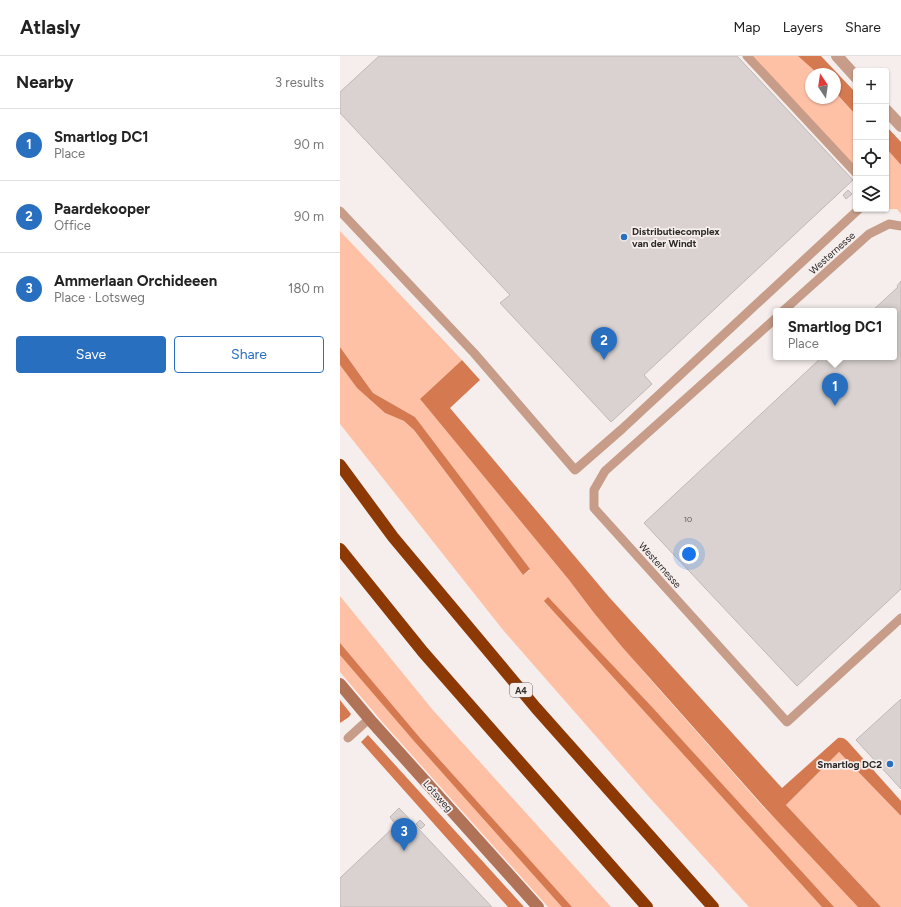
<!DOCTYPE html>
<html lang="en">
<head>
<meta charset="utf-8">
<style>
	body { margin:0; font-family:Figtree,sans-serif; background:#f2f2f2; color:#222 }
	.controls { position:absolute; right:12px; top:12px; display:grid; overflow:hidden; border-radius:4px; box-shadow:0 1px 3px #0004 }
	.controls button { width:36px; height:36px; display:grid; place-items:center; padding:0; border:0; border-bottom:1px solid #e0e0e0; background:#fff; color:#222; font:20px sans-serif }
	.compass { position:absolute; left:465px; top:12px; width:36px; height:36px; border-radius:50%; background:#fff; box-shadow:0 1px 3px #0004; rotate:347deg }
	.you { position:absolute; left:349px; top:498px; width:14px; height:14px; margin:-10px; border:3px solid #fff; border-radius:50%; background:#1a73e8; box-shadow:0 0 0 6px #1a73e833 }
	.badge { display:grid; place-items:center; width:26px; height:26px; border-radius:50%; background:#296fc0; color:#fff; font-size:13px; font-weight:700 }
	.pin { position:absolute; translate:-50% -33px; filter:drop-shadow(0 1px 2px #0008) }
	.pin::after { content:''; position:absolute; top:21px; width:14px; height:12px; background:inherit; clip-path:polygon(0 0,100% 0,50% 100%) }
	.popup { position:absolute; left:433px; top:252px; width:124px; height:52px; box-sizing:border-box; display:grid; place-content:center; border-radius:4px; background:#fff; filter:drop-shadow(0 1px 3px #0005); font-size:13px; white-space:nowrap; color:#767676 }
	.popup b { font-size:15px; color:#222 }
	.popup::after { content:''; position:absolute; left:50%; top:100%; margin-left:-8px; border:8px solid transparent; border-top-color:#fff }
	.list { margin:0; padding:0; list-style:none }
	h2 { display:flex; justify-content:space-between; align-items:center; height:52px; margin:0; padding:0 16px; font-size:17px }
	h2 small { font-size:13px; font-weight:400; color:#767676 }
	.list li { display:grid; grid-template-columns:26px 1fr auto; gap:12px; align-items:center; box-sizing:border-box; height:72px; padding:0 16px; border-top:1px solid #e0e0e0 }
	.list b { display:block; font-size:15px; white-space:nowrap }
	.list p { margin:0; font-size:13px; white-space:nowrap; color:#767676 }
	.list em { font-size:13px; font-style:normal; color:#767676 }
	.actions { display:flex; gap:8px; padding:12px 16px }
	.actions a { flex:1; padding:9px 0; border:1px solid #296fc0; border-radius:4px; text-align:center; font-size:14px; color:#296fc0 }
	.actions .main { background:#296fc0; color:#fff }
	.icon { flex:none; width:22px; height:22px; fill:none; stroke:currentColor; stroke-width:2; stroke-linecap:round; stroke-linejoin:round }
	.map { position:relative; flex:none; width:561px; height:851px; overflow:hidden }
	header { display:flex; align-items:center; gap:24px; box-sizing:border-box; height:56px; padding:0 20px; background:#fff; border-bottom:1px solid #e0e0e0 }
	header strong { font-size:19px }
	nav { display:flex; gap:22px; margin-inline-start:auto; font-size:14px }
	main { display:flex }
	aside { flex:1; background:#fff }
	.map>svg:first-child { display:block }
	.green { fill:#ffc1a6 }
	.water { fill:#d57a50 }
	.building { fill:#d9d2d0; stroke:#bfb8b6 }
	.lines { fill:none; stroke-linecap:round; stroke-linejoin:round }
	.lane { stroke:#c79d8a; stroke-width:9 }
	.street { stroke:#c79d8a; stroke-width:12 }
	.secondary { stroke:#b07358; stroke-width:12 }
	.highway { stroke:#8d3905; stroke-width:12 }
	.poi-dot { fill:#296fc0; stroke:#f5eeec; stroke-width:1.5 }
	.labels { text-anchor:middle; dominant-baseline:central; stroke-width:3.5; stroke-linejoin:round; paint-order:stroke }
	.number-label { font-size:8px; fill:#575352 }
	.shield { fill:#f5eeec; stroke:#686463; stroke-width:1 }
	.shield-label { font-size:9px; font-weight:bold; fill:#2c2928 }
	.poi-label { font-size:10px; font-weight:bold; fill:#2c2928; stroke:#f5eeec; text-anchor:start }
	.street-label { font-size:10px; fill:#2c2928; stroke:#f5eeec }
</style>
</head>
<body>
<header>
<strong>Atlasly</strong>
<nav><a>Map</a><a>Layers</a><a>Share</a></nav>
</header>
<main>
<aside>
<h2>Nearby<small>3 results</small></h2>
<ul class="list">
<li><span class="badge">1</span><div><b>Smartlog DC1</b><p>Place</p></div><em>90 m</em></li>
<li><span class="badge">2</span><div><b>Paardekooper</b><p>Office</p></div><em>90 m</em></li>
<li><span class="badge">3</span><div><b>Ammerlaan Orchideeen</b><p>Place · Lotsweg</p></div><em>180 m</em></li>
</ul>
<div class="actions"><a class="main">Save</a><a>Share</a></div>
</aside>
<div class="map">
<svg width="561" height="851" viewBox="0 0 561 851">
	<rect width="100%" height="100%" fill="#f5eeec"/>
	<path class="green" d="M412,0H458L478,18H471V42H495V36L516,59V111Z
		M546,92L561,109V158L557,153L526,154L546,153Z
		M0,175L122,304L80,343L229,524L254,557L309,622L426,754L531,851H409L310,742L163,574L0,368V309L17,332L45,357L64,365L74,374L183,519L190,514L75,361L33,337L0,291Z
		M0,540L92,653L271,851H208L44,668L0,616Z
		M499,696L561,760V851H541L446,749Z"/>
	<path class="water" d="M458,0H481L516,37V59L495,36V18H478Z
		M546,70L561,86V109L546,92Z
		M0,291L33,337L75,361L190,513L183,519L74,374L64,365L45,357L17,332L0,309Z
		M122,304L140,324L110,352L269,541L442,732L498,682C505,681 507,685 511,689L561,745V760L499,696L446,749L541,851H518L427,754L283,592L254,557L229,524L80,343Z
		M208,541L312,651L494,851H482L204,545Z
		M0,587L80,682L232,851H222L74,685L0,599Z
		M0,644L11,658L9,661L0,667Z
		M28,679L184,851H168L21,686Z"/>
	<path class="building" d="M39,0H397L513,124L304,319L312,328L271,366L160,247L170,239L0,57V36Z
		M508,134L512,138L506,143L503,139Z
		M561,225V533L457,630L304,467L482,301H554V255H532L558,231L557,230Z
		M561,643V733L516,684Z
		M59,752L152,851H0V822L56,769L50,761Z
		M80,764L85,769L81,773L76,768Z"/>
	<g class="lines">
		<path class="lane" d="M407,0L516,117
			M0,155L134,297L235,414L282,373L519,153
			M443,255L529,178L549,168L561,170
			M436,262L265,415L254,434V452L447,666L561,562
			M8,682L29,663"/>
		<path class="street" d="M497,0L516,21
			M546,54L561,70"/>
		<path class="secondary" d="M0,628L32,666L198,851"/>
		<path class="highway" d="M0,409L53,481L196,652L373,851
			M0,493L83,596L307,851"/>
	</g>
	<g class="poi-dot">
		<circle cx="284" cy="181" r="4"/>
		<circle cx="550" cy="708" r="4"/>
	</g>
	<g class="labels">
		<g class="number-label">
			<text x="348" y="463">10</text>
		</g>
		<rect class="shield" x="170" y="627" width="22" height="14" rx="3"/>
		<g class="shield-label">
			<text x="181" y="634">A4</text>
		</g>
		<g class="poi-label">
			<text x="292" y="175">Distributiecomplex<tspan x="292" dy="12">van der Windt</tspan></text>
			<text x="542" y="708" text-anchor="end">Smartlog DC2</text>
		</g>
		<g class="street-label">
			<text transform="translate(492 197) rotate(-42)">Westernesse</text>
			<text transform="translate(320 509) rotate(48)">Westernesse</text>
			<text transform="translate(98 740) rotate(48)">Lotsweg</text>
		</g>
	</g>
</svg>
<div class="controls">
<button>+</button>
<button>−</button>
<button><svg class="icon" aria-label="locate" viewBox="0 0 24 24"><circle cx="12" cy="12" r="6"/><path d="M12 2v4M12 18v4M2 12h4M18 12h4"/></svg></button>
<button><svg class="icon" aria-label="layers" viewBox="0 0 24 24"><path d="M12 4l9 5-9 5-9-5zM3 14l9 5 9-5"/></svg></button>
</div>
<svg class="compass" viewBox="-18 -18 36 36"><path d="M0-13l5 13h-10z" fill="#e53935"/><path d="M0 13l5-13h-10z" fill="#767676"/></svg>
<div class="you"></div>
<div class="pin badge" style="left:495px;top:350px">1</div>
<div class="popup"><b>Smartlog DC1</b>Place</div>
<div class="pin badge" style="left:264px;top:304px">2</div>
<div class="pin badge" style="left:64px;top:795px">3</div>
</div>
</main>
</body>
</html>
